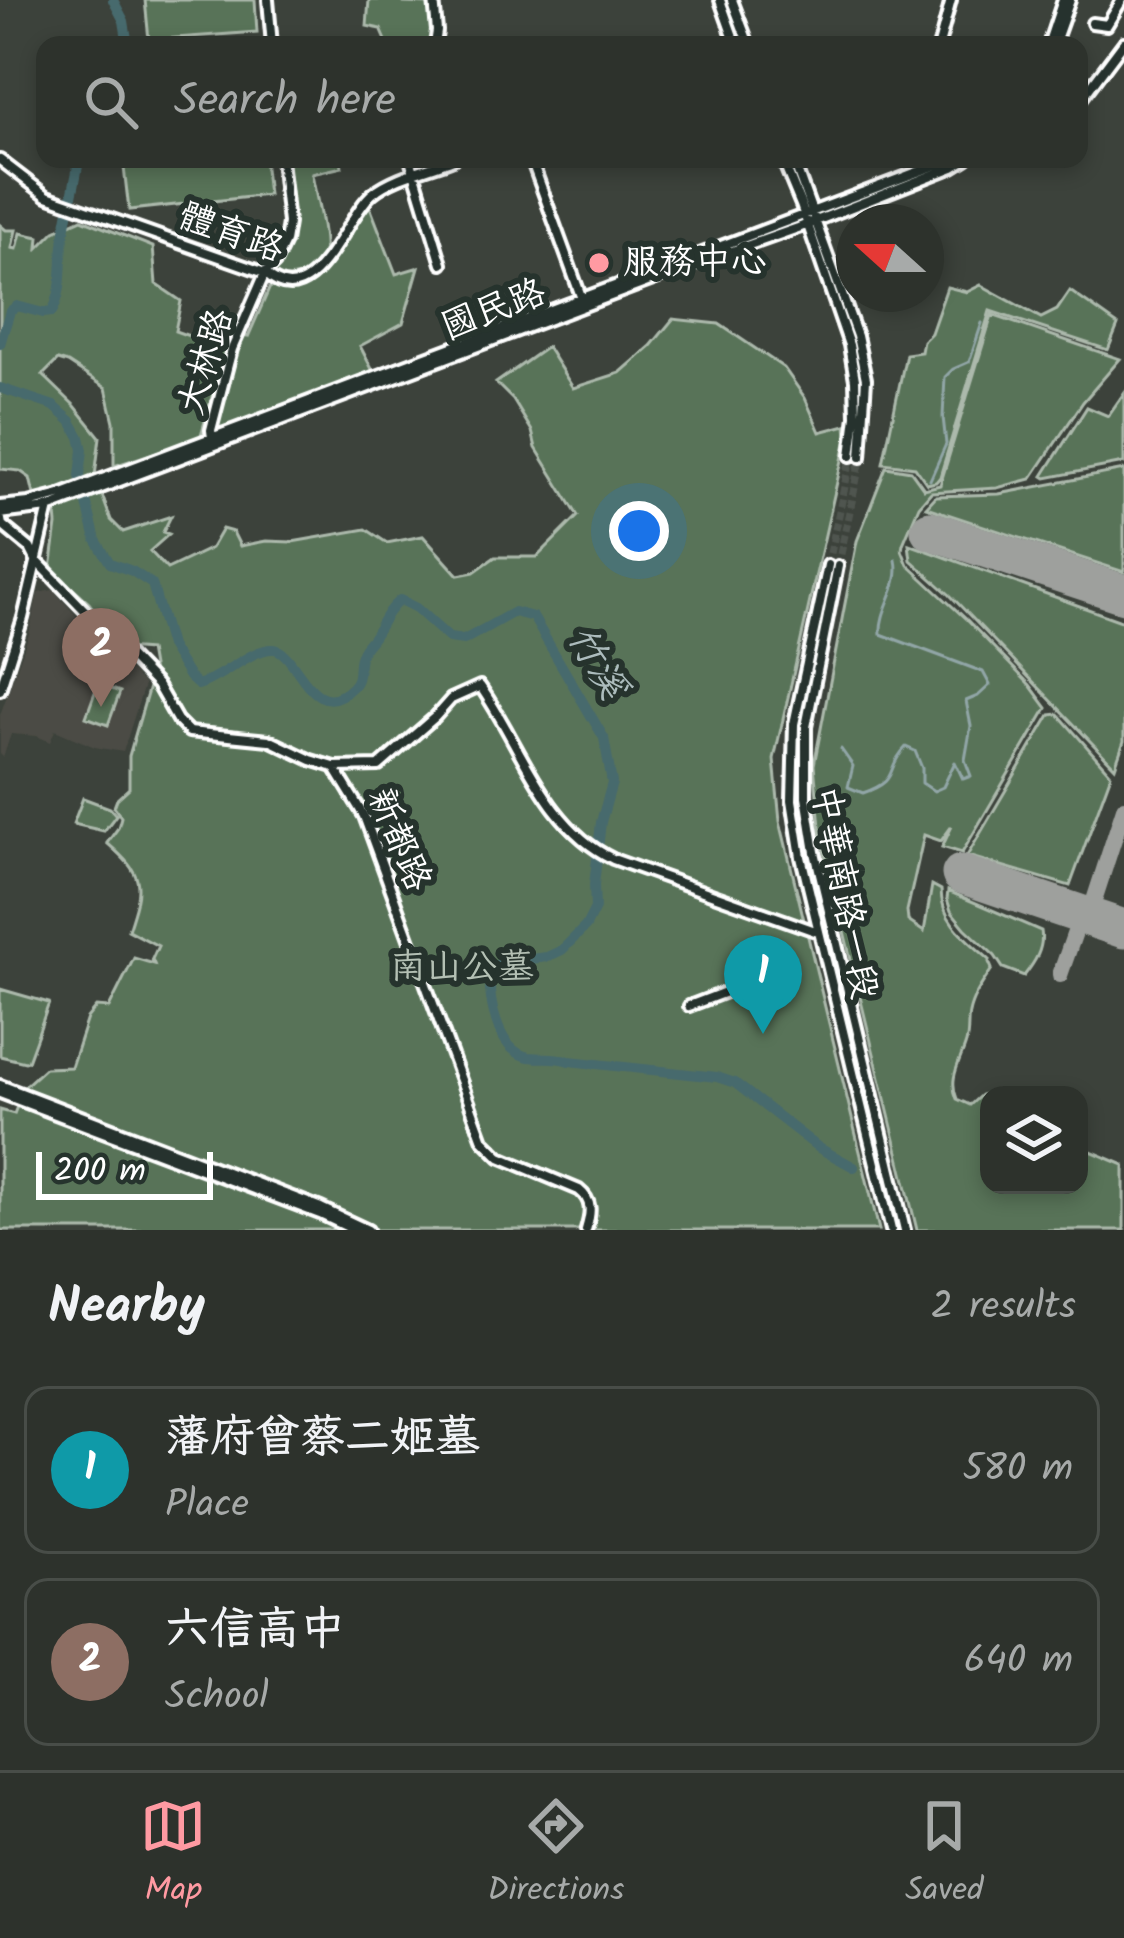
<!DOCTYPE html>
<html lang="en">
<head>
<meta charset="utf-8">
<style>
	body { margin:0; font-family:Kalam,"LXGW WenKai TC",sans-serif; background:#353a34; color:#f1f3f6 }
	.controls { position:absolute; right:36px; bottom:36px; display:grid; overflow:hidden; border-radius:24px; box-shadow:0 6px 18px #0003 }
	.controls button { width:108px; height:108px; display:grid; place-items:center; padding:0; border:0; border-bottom:3px solid #484d48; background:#2d322c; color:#f1f3f6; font:60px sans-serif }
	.compass { position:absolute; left:836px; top:204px; width:108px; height:108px; border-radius:50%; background:#2d322c; box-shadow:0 6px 18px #0003; rotate:291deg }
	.scale { position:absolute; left:36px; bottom:30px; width:177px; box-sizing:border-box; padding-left:12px; border:6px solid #fff; border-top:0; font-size:33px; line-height:42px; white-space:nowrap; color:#fff; -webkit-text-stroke:9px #26332d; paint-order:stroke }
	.you { position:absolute; left:639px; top:531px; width:42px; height:42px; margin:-30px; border:9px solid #fff; border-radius:50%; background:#1a73e8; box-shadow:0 0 0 18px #1a73e833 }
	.badge { display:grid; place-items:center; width:78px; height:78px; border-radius:50%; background:#ff9aa2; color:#fff; font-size:39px; font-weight:700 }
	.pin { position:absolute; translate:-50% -99px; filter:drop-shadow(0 3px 6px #0008) }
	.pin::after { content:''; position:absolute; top:63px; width:42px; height:36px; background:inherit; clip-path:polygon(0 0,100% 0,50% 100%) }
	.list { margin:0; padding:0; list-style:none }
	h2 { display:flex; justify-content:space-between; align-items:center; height:156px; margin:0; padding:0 48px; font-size:51px }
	h2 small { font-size:39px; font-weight:400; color:#a7aaa9 }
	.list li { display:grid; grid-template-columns:78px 1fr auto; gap:36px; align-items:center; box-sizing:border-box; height:168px; margin:0 24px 24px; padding:0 24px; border:3px solid #484d48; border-radius:24px }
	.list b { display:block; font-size:45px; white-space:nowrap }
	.list p { margin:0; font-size:39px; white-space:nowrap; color:#a7aaa9 }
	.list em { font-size:39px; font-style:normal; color:#a7aaa9 }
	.icon { flex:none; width:66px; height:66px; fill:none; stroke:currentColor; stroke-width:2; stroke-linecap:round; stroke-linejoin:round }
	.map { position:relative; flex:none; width:1124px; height:1230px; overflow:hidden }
	.search { position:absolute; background:#2d322c; box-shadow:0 6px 18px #0003; left:36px; right:36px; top:36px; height:132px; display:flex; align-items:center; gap:30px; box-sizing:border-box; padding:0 42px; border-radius:24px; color:#a7aaa9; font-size:45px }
	.sheet { height:540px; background:#2d322c }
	nav { display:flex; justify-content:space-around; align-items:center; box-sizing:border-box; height:168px; border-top:3px solid #484d48; background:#2d322c; font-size:33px; color:#a7aaa9 }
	nav a { display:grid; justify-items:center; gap:6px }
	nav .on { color:#ff9aa2 }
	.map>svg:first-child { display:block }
	.built { fill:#4c4c45 }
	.green { fill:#597359; stroke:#acb9ac; stroke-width:3 }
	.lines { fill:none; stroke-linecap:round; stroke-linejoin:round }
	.stream { stroke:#91a6a7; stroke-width:3 }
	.river { stroke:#476a6d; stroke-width:10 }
	.taxiway { stroke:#9ea09d; stroke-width:16 }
	.runway { stroke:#9ea09d; stroke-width:39 }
	.minor-tunnel { stroke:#50554f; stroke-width:8; stroke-dasharray:8 4; stroke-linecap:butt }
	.minor-casing { stroke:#fff; stroke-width:16 }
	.minor { stroke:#26332d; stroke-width:8 }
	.poi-dot { fill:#ff9aa2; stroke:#26332d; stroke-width:4.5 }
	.labels { text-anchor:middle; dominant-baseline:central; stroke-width:12; stroke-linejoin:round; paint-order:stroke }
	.street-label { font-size:36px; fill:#fff; stroke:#26332d }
	.poi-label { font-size:36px; fill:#fff; stroke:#26332d; text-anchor:start }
	.park-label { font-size:36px; fill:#b4c0b4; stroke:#26332d }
	.water-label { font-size:39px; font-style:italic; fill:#acbcbd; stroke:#26332d }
</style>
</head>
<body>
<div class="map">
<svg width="1124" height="1230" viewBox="0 0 1124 1230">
	<rect width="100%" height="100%" fill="#3c423b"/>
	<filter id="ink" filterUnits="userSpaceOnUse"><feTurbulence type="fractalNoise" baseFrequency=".00833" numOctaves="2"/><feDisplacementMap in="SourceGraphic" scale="24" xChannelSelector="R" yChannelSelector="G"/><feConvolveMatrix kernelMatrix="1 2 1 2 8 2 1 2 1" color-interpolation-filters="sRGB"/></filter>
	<g filter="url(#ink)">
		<path class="built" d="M53,590L92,633L91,639L108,647L144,685L123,752L95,747L55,730L50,742L37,736L11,734L3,757L0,754V715L29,634L38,593Z"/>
		<path class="green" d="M145,0H255L257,32L149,40Z
			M369,0H403L404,3L431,4L435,31L433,45H388L381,29L367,26Z
			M123,159H264L268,195L129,210Z
			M286,159H341L342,167L312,174C315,194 326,232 324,250C322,276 291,280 271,277C296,233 287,207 286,159Z
			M369,204L396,274L419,267L403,323L360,346L373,371L218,430L214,424L227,374L242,336L248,337L270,287C326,298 342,240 369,204Z
			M82,219L153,247L156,284L181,301L175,331L226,349L201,435L197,439L114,466V422L106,388L68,363L58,360L43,375L75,406L100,437L95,476L111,520L123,532L171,516L163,532L169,534L150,551L167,569L211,548L222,529L233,532L240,546L266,541L292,542L366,529L387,543L423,536L458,575L474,572L495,557H537L578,516L536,448L532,431L513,400L496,383L547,347L573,388L620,373L651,346L673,319L719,324L784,368L805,398L820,432L846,425L847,438L774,759L780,821L879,1230H0V1110L14,1114L25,1086L45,1068L71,1067L87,1018L96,1007L109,1008L134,958L154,964L152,959L158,946L128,930C143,884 145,876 107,843L118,828L121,817L114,807L117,799L129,788V756L153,673L149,650L124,648L89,603L51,569L57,525L54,493L35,499L30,478L20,471L0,469V225L6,230H16L12,248L17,249L21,233L39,237L38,248L55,231Z
			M981,285L1041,318L1057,310L1070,291L1118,325L1108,350L990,311L940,477L936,482L927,484L915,467L883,463L906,354L921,352L923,341L931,333L947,287L967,292Z
			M992,315L1120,359L1083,402L1031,479L997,488L931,492L919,506L903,544L902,550L908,565L967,620L1030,685L1047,708L962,853L942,847L952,826L941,841L924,835L907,911L908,921L924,932L932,885L941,890C941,922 968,940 990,960L989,962L992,969C983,983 972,997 969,1013C967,1023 969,1033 966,1043C960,1063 948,1078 957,1099L970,1105L981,1095L996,1091L1000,1094L989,1095V1185H1079V1150L1091,1151L1124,1165V1230H917L821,837L814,765L857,541L886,467L911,471L924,489L940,485Z
			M1124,393V463L1046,478L1043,476L1087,407L1108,416Z
			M1124,470V572L926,507L936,496L999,494Z
			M909,544L1124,622V741L1115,767L950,595L911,560Z
			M98,684L120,692L108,725L86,717Z
			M1058,714L1111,774L1070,886L967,856L1050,715Z
			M83,798L110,808L116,815L104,831L73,824Z
			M948,891L1041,931C1044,948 1035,962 1024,976L1003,968L995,956L965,928L951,911L947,899Z
			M0,989L49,1003L28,1061L25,1062L0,1056Z"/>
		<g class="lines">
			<path class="stream" d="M930,480L946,444L943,417L945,377L953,369L969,362L982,323
				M841,749L853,766L848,787L863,793C902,779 883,771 906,747L915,751L922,768V783L934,791L943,787L955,762L963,779L971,776L965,760L971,726L966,701L978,696L990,685L983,672L881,634C879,608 902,587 896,560"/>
			<path class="river" d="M113,0L124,21L128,45
				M0,344L10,311L17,306L43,313L52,312C64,289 60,270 63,245C66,217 75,188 79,159
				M0,388L54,406L71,421L80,437L83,450L80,476L96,540L110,563L132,571L152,584L170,646L189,677L198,685C222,678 253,647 274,649C297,651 312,727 352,687C363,676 355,665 362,652C365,645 369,643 373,637C383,623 386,611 400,600L416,608L449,638L464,640L514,612L533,617L604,738L612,783L601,822L594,885L595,908L586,926L562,950L547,957L531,959L515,953L490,970C488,997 496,1051 529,1057C543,1059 555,1056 569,1061L717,1077L735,1083L819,1148L854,1167"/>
			<path class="taxiway" d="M1089,916L1124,808
				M1060,975L1081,915"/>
			<path class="runway" d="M930,530L1124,594
				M961,874L1124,929"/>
			<path class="minor-tunnel" d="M828,565L851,456
				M838,566L861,457"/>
			<defs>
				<path id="minor" d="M268,0L272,45
					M434,0L437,31L435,45
					M720,0L736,45
					M732,0L749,45
					M1092,23L1107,25L1122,0
					M939,45L951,0
					M1048,45L1063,0
					M1054,45L1070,0
					M1079,102L1124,42
					M410,159L442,264
					M531,159L582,299
					M782,159L801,205L849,345L855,380L856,416L851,456
					M793,159L857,336L866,379L861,457
					M0,160L47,196L265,273C314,320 346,214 373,193C394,176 428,169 453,159
					M212,438L211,430L232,349L265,273L275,263L285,242L288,223L281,159
					M0,506L29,503L60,495L952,159
					M0,514L48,508L698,263L798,228L953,167L966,159
					M0,515L2,525L30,548L36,560L157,685L177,720L189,732L269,740L311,760L334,767L364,816L483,1140L500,1157L579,1190C593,1201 591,1213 586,1230
					M828,565L794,724L792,800L801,857L891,1230
					M838,566L806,727V796L815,852L905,1230
					M0,690L23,618L49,507
					M335,767L379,766L435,717L451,699L480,686C521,744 544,826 613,859L818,932
					M689,1006L773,974
					M0,1085L321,1208L368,1230
					M0,1093L320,1214L354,1230"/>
			</defs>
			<use href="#minor" class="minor-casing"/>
			<use href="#minor" class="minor"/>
		</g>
	</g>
	<circle class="poi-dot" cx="599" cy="263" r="12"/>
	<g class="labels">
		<g class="street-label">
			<text transform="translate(231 234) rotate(20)">體育路</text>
			<text transform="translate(494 311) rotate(-21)">國民路</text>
			<text transform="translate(207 362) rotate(-73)">大林路</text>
			<text transform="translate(398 840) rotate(67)">新都路</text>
			<text transform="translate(843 893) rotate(79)">中華南路一段</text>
		</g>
		<g class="poi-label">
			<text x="623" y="263">服務中心</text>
		</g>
		<g class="park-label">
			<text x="462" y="968">南山公墓</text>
		</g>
		<g class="water-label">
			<text transform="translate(595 663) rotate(59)">竹溪</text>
		</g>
	</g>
</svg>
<div class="controls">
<button><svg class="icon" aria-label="layers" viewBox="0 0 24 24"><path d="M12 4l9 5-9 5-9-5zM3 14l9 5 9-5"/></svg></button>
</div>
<svg class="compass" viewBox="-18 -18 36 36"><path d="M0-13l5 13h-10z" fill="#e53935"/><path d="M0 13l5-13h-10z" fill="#a7aaa9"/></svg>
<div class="scale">200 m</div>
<div class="you"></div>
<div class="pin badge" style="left:763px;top:1034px;background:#0f9aa8">1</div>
<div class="pin badge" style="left:101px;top:707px;background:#8d6e63">2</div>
<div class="search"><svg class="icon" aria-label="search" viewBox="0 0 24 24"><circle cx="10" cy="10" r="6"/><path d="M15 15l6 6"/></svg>Search here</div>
</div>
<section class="sheet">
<h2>Nearby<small>2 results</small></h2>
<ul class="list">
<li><span class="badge" style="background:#0f9aa8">1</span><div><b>藩府曾蔡二姬墓</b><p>Place</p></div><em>580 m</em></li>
<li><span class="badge" style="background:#8d6e63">2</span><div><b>六信高中</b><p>School</p></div><em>640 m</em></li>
</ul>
</section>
<nav>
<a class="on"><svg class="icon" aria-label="map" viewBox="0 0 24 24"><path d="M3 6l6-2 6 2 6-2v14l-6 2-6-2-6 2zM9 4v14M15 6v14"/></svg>Map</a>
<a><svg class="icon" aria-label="directions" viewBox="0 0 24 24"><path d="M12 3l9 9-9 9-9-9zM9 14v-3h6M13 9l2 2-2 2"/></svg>Directions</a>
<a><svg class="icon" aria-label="saved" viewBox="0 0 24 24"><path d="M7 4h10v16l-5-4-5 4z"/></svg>Saved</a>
</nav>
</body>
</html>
